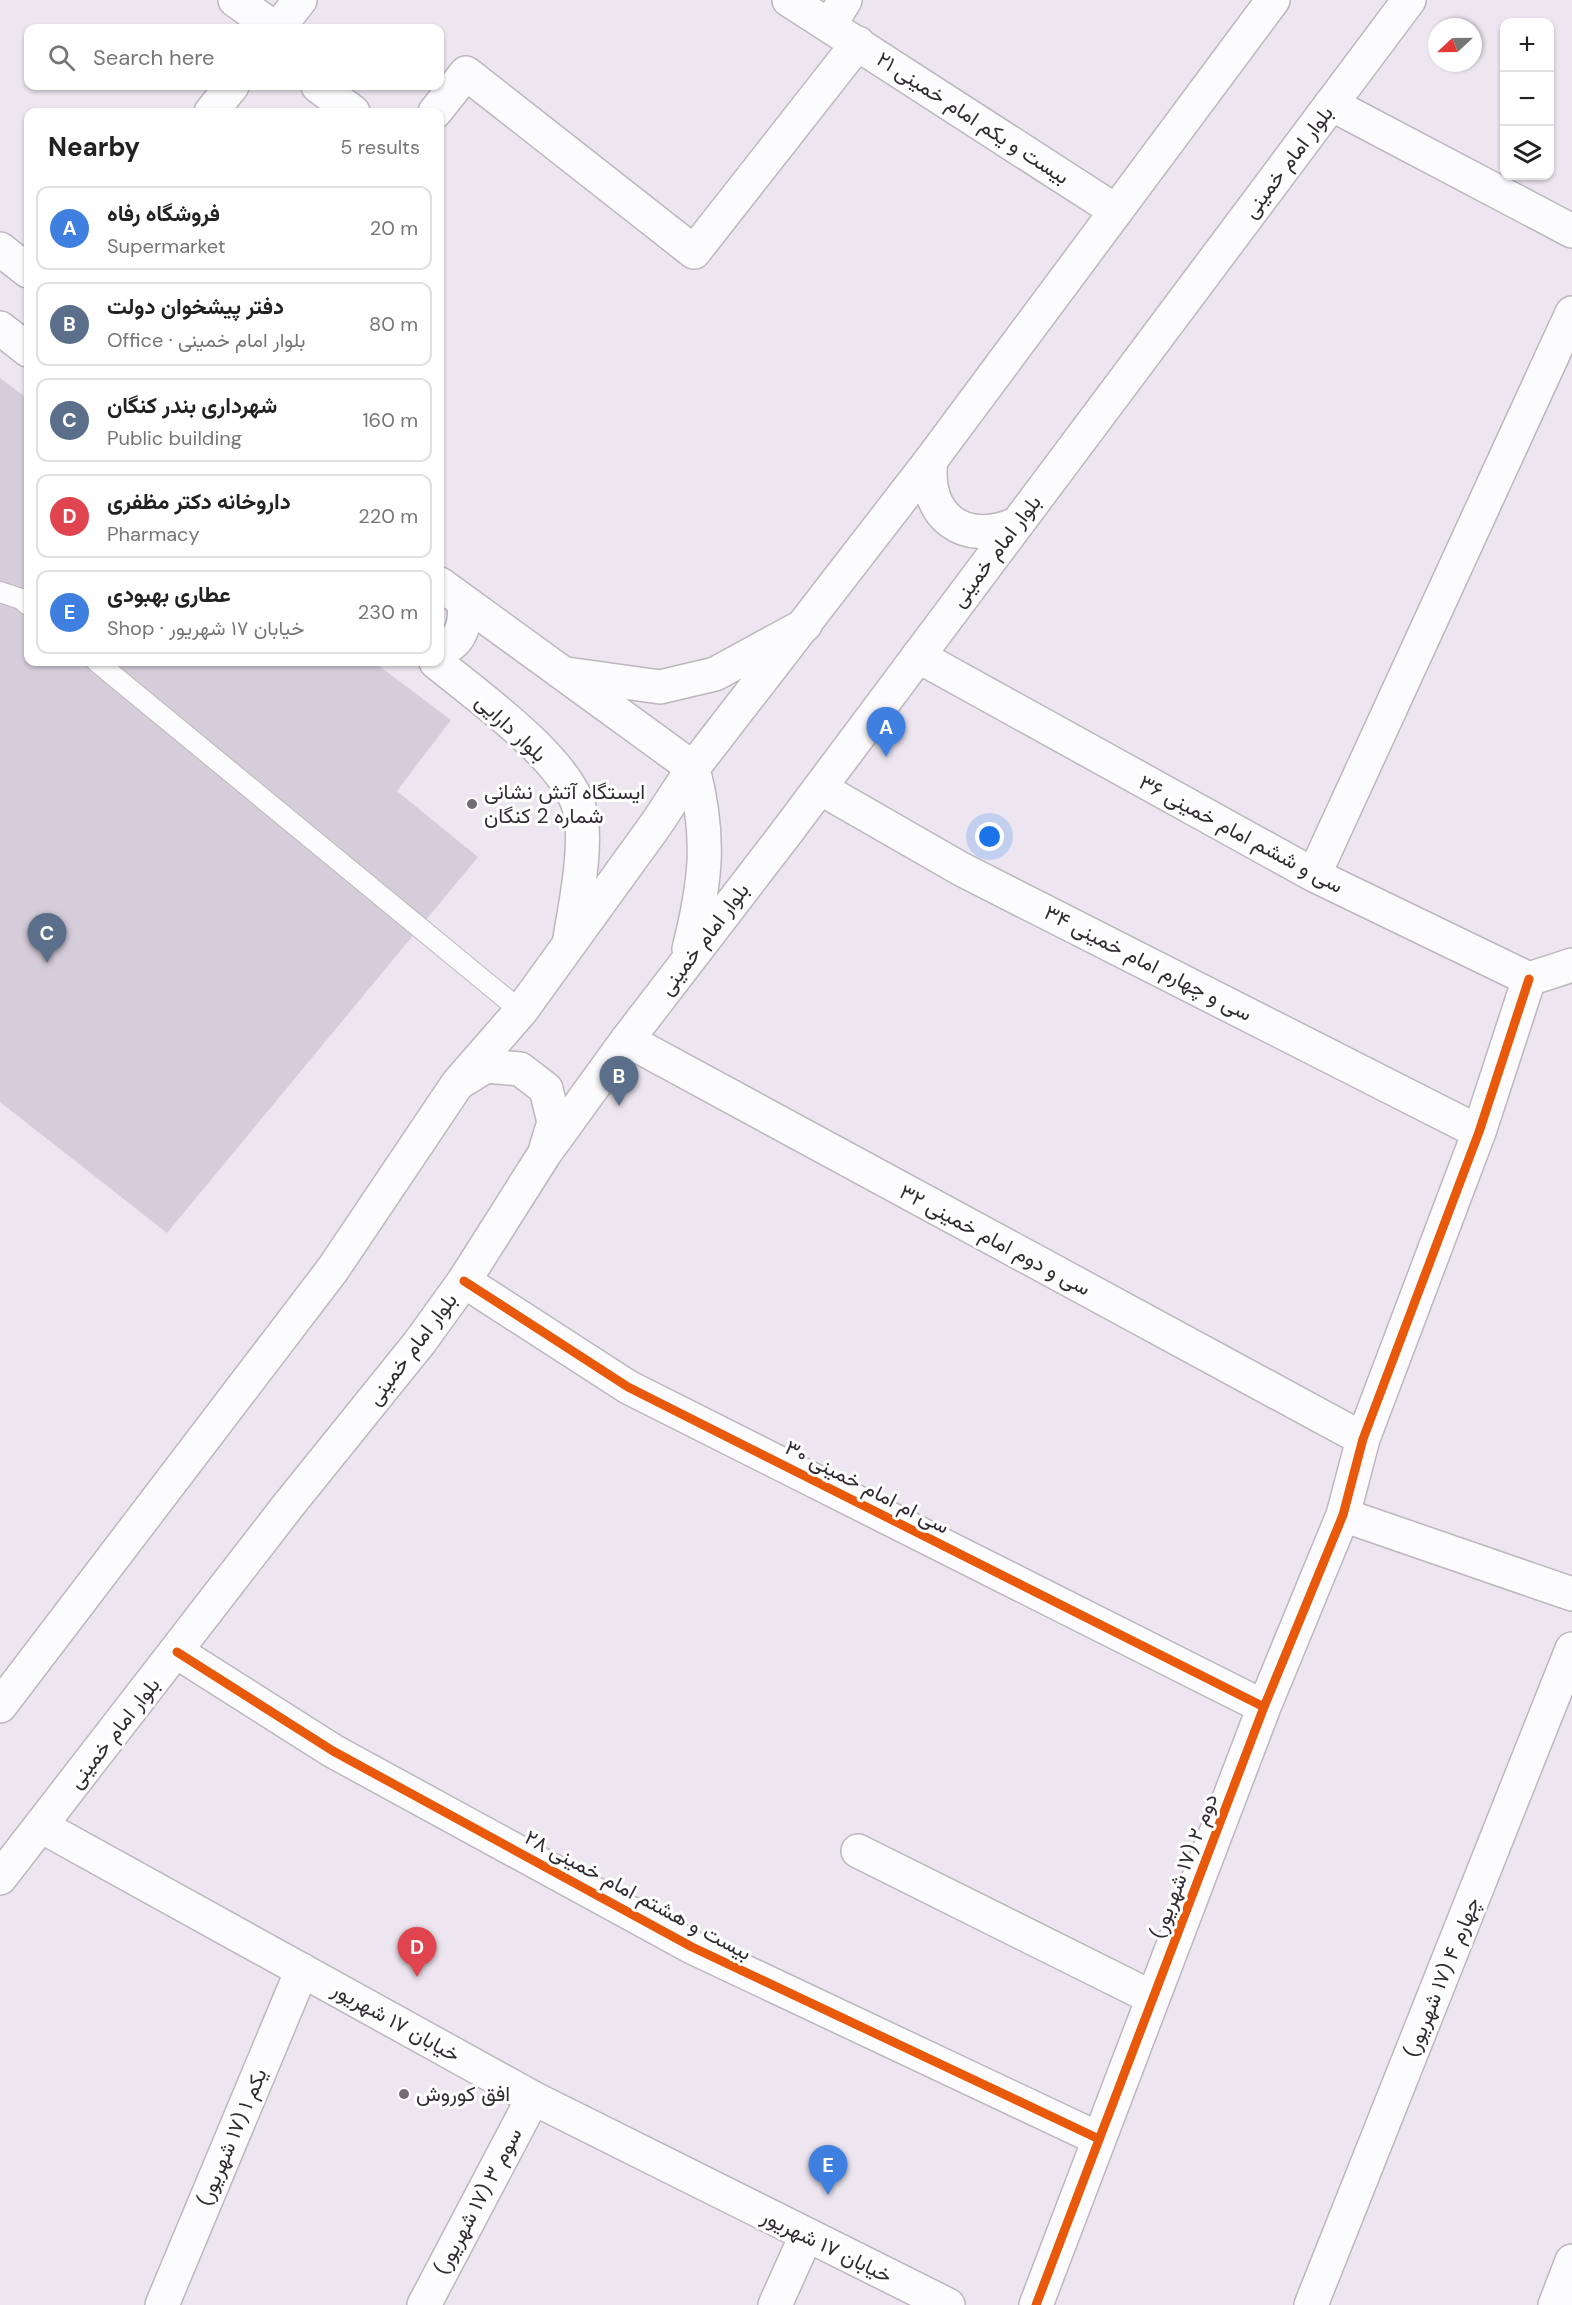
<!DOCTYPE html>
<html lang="en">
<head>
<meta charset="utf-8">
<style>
	body { margin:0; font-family:"DM Sans",Vazirmatn,sans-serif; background:#f2f2f2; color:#222 }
	.controls { position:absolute; right:18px; top:18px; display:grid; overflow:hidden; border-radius:12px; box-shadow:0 2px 4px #0004 }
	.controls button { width:54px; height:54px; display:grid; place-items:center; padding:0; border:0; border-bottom:2px solid #e0e0e0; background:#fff; color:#222; font:30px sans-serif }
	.compass { position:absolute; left:1428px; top:18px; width:54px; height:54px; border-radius:50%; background:#fff; box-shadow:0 2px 4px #0004; rotate:248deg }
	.you { position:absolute; left:990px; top:837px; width:21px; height:21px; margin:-15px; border:4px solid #fff; border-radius:50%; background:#1a73e8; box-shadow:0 0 0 9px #1a73e833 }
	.badge { display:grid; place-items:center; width:39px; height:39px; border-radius:50%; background:#111827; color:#fff; font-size:20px; font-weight:700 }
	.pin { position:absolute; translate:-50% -50px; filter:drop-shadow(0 2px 3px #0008) }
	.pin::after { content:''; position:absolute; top:32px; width:21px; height:18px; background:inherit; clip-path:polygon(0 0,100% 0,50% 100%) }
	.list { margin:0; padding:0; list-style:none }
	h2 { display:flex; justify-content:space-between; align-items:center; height:78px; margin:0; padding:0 24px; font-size:26px }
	h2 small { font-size:20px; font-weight:400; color:#767676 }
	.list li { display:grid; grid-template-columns:39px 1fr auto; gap:18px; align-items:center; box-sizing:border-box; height:84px; margin:0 12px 12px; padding:0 12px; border:2px solid #e0e0e0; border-radius:12px }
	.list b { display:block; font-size:22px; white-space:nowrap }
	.list p { margin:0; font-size:20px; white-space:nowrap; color:#767676 }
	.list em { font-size:20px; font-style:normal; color:#767676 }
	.icon { flex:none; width:33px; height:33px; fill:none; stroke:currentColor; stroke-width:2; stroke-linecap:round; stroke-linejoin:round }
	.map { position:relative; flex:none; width:1572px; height:2305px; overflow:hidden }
	.search { position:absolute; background:#fff; box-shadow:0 2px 4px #0004; left:24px; top:24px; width:420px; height:66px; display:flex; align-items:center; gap:15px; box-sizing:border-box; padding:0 21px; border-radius:12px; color:#767676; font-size:22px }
	.panel { position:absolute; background:#fff; box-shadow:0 2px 4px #0004; left:24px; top:108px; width:420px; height:558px; border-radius:12px }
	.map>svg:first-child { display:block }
	.building { fill:#d6cdda }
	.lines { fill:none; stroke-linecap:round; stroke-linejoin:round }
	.service-casing { stroke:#bcb7bf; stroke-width:22 }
	.minor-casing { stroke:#bcb7bf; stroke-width:36 }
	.secondary-casing { stroke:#bcb7bf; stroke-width:36 }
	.primary-casing { stroke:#bcb7bf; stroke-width:36 }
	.service { stroke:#fcfbfd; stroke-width:20 }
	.minor { stroke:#fcfbfd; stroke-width:33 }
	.secondary { stroke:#fcfbfd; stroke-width:33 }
	.primary { stroke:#fcfbfd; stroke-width:33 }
	.cycleway-casing { stroke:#fff; stroke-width:13 }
	.cycleway { stroke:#e8590c; stroke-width:9 }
	.poi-dot { fill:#736d76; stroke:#fff; stroke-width:2 }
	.labels { text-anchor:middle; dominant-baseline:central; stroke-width:6; stroke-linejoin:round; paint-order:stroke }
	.street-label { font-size:21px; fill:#312c34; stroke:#fff }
	.poi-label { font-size:21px; fill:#312c34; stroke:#fff; text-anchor:start }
</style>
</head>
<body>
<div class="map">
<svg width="1572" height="2305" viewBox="0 0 1572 2305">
	<rect width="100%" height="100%" fill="#ede6f1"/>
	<path class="building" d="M0,378L28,399V662H374L451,720L397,791L478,857L167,1233L0,1102Z"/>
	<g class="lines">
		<defs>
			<path id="service" d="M0,592L21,599L28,605
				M97,662L521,1011"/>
			<path id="minor" d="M235,0L274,28
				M789,0L1116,211
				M830,25L845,0
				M278,28L300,0
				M318,86L353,112
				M1331,104L1572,231
				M211,112L232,86
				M435,112L466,73L694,252L858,43
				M918,656L1314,875L1529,979L1572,965
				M820,788L961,869L1479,1132
				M1314,875L1572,313
				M627,1040L1363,1439
				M464,1281L628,1387L1264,1707
				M1343,1515L1572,1594
				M177,1652L333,1751L692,1947L1099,2139
				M858,1851L1153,1998
				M162,2305L302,1970
				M424,2305L533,2098
				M775,2305L806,2236
				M1036,2305L1264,1707L1343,1515L1363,1439L1479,1132L1529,979
				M1311,2305L1572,1649
				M1555,2305L1572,2261"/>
			<path id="secondary" d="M0,249L28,271
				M0,328L28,350
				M440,584L693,768
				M440,650C462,643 466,623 464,602
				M436,662C476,695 564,757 579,807C589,843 575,907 569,944
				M567,674L660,687L715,674L805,625
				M41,1826L533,2098L948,2305"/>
			<path id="primary" d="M931,460C923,516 964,547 1016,524
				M689,949C706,881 711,838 693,768
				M460,1082L486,1066L520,1069L546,1089L554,1122L546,1148
				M0,1706L333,1269L458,1083L521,1011L657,823L693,768L931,460L1273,0
				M0,1878L287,1507L420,1342L464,1281L545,1153L627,1040L786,833L1409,0"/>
		</defs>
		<use href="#service" class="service-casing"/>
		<use href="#minor" class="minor-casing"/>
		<use href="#secondary" class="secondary-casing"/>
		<use href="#primary" class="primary-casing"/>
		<use href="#service" class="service"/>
		<use href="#minor" class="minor"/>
		<use href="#secondary" class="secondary"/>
		<use href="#primary" class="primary"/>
		<defs>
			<path id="cycleway" d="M464,1281L628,1387L1264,1707
				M177,1652L333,1751L692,1947L1099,2139
				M1036,2305L1264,1707L1343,1515L1363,1439L1479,1132L1529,979"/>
		</defs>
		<use href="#cycleway" class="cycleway-casing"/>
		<use href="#cycleway" class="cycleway"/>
	</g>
	<g class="poi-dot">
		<circle cx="472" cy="804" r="6"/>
		<circle cx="404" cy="2094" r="6"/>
	</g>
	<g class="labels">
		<g class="street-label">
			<text transform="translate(973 118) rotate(33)">بیست و یکم امام خمینی ۲۱</text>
			<text transform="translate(1288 162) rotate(-53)">بلوار امام خمینی</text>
			<text transform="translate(996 551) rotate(-53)">بلوار امام خمینی</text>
			<text transform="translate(511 728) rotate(43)">بلوار دارایی</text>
			<text transform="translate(1241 834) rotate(28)">سی و ششم امام خمینی ۳۶</text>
			<text transform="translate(704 939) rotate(-53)">بلوار امام خمینی</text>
			<text transform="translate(1148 963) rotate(27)">سی و چهارم امام خمینی ۳۴</text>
			<text transform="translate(995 1240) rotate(28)">سی و دوم امام خمینی ۳۲</text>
			<text transform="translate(412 1349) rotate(-53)">بلوار امام خمینی</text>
			<text transform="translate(867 1487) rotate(27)">سی ام امام خمینی ۳۰</text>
			<text transform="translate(114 1733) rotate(-52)">بلوار امام خمینی</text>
			<text transform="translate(1184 1866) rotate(-69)">دوم ۲ (۱۷ شهریور)</text>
			<text transform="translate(638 1895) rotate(28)">بیست و هشتم امام خمینی ۲۸</text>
			<text transform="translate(1442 1977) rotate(-68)">چهارم ۴ (۱۷ شهریور)</text>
			<text transform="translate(396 2022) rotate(29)">خیابان ۱۷ شهریور</text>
			<text transform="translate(232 2137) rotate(-67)">یکم ۱ (۱۷ شهریور)</text>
			<text transform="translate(478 2201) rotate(-62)">سوم ۳ (۱۷ شهریور)</text>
			<text transform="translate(827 2246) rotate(26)">خیابان ۱۷ شهریور</text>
		</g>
		<g class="poi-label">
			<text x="484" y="792">ایستگاه آتش نشانی<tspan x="484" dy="24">شماره 2 کنگان</tspan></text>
			<text x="416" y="2094">افق کوروش</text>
		</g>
	</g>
</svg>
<div class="controls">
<button>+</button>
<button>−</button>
<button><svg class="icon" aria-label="layers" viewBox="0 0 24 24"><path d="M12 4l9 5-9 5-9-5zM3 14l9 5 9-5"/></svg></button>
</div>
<svg class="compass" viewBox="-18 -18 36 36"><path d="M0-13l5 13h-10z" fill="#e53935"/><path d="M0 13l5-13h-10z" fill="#767676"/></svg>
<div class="you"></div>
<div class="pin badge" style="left:886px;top:757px;background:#3f7fe0">A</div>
<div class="pin badge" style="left:619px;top:1106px;background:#5c6f8a">B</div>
<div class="pin badge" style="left:47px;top:963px;background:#5c6f8a">C</div>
<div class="pin badge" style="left:417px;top:1977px;background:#e0444e">D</div>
<div class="pin badge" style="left:828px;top:2195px;background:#3f7fe0">E</div>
<div class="search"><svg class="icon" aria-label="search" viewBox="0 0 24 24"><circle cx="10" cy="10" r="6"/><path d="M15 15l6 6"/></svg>Search here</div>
<section class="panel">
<h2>Nearby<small>5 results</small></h2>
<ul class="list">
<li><span class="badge" style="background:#3f7fe0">A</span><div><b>فروشگاه رفاه</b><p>Supermarket</p></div><em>20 m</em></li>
<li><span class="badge" style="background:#5c6f8a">B</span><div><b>دفتر پیشخوان دولت</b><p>Office · بلوار امام خمینی</p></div><em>80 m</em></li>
<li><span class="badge" style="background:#5c6f8a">C</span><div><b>شهرداری بندر کنگان</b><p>Public building</p></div><em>160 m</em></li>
<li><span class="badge" style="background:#e0444e">D</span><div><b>داروخانه دکتر مظفری</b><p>Pharmacy</p></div><em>220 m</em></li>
<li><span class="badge" style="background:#3f7fe0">E</span><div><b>عطاری بهبودی</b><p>Shop · خیابان ۱۷ شهریور</p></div><em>230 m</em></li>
</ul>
</section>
</div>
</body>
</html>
